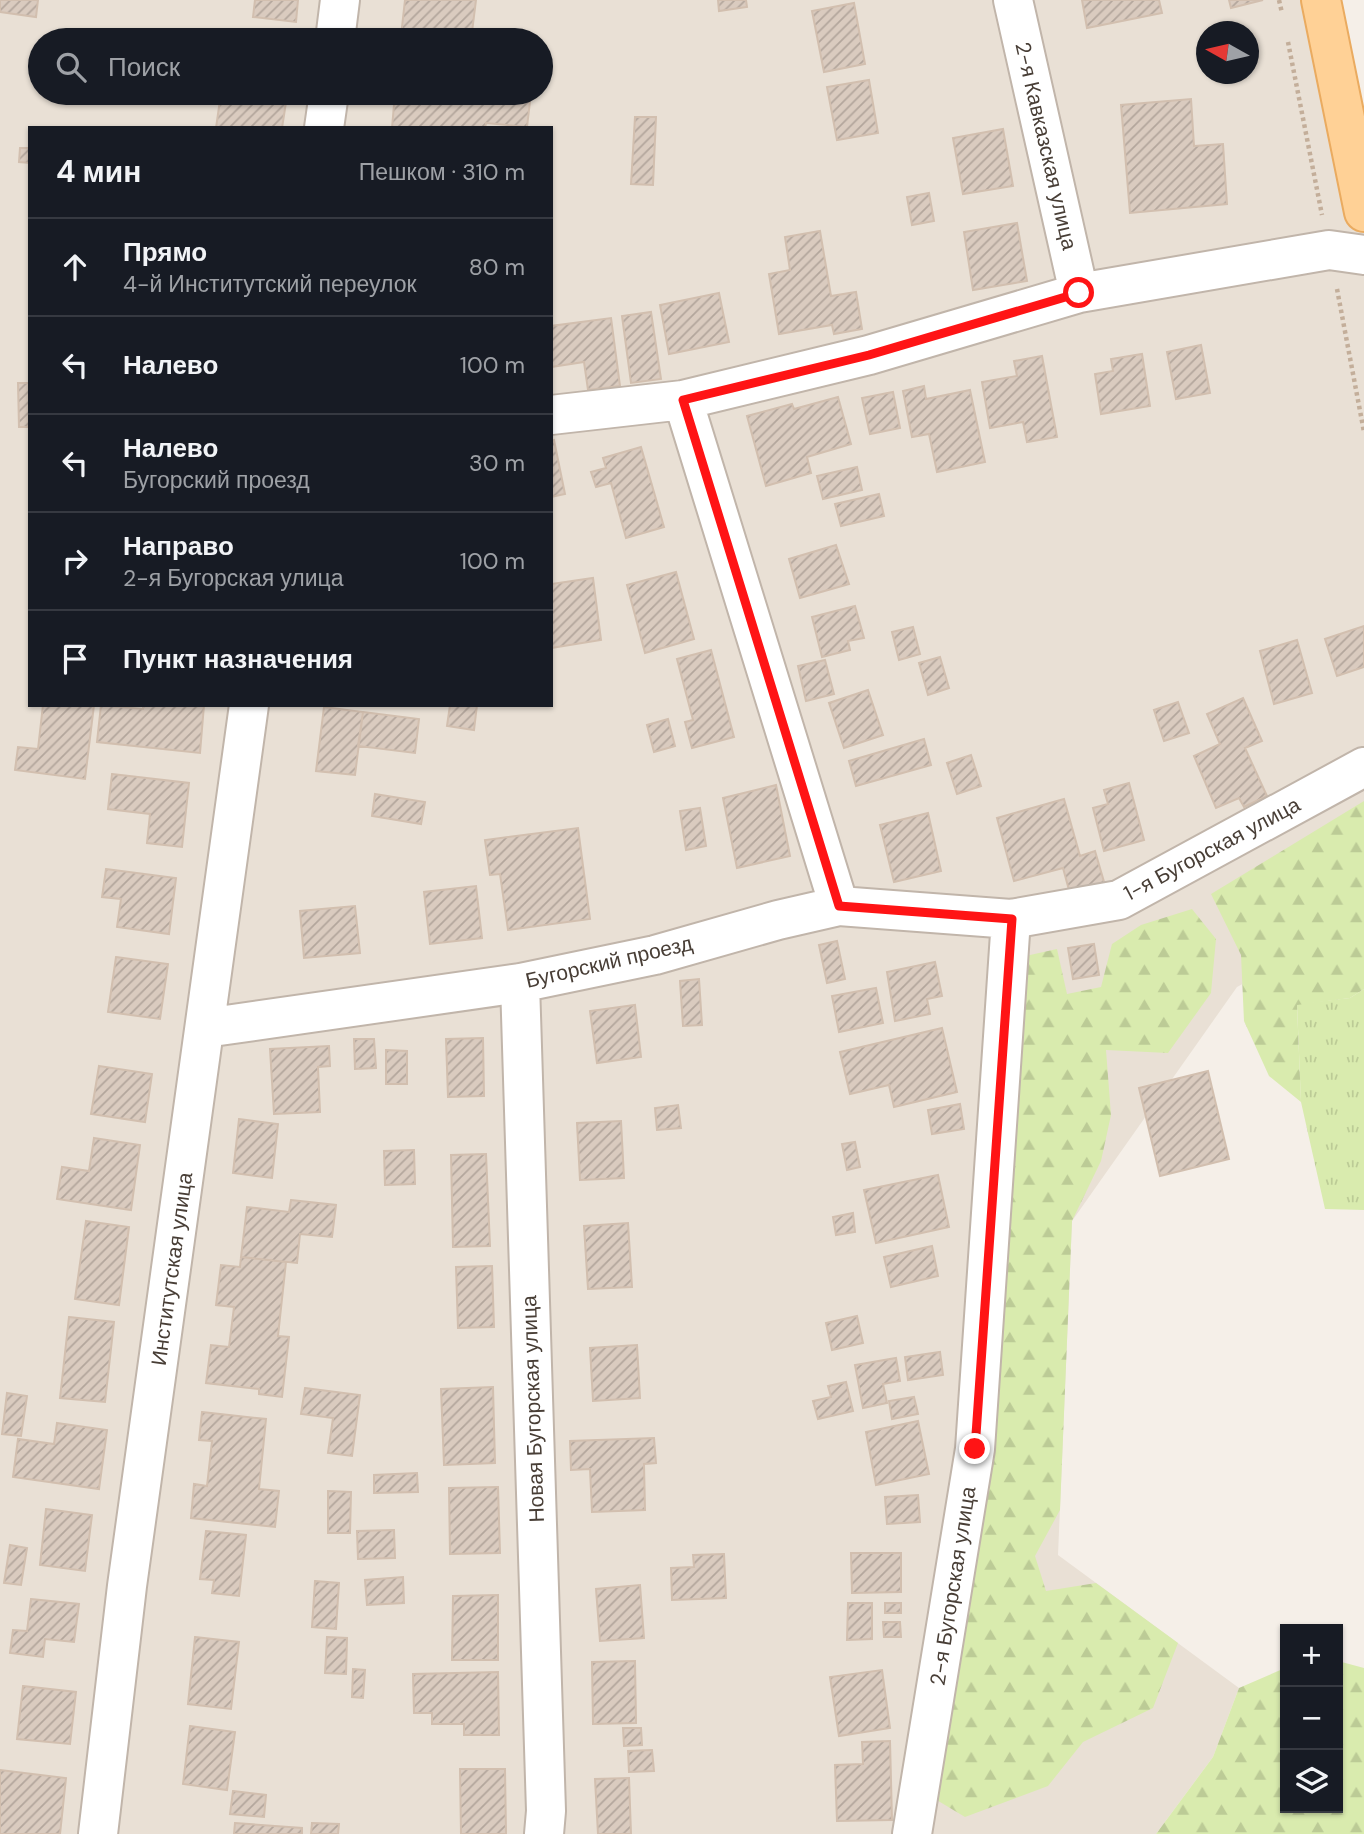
<!DOCTYPE html>
<html lang="ru">
<head>
<meta charset="utf-8">
<style>
	body { margin:0; font-family:"DM Sans",sans-serif; background:#242831; color:#f1f3f6 }
	.controls { position:absolute; right:21px; bottom:21px; display:grid; overflow:hidden; border-radius:0px; box-shadow:0 2px 5px #0004 }
	.controls button { width:63px; height:63px; display:grid; place-items:center; padding:0; border:0; border-bottom:2px solid #363941; background:#171b24; color:#f1f3f6; font:35px sans-serif }
	.compass { position:absolute; left:1196px; top:21px; width:63px; height:63px; border-radius:50%; background:#171b24; box-shadow:0 2px 5px #0004; rotate:278deg }
	.stop { position:absolute; width:21px; height:21px; margin:-16px; border:5px solid #ff1415; border-radius:50%; background:#fff }
	.stop.end { background:#ff1415; border-color:#fff; box-shadow:0 2px 7px #0008 }
	.list { margin:0; padding:0; list-style:none }
	h2 { display:flex; justify-content:space-between; align-items:center; height:91px; margin:0; padding:0 28px; font-size:30px }
	h2 small { font-size:23px; font-weight:400; color:#9ea1a6 }
	.list li { display:grid; grid-template-columns:46px 1fr auto; gap:21px; align-items:center; box-sizing:border-box; height:98px; padding:0 28px; border-top:2px solid #363941 }
	.list b { display:block; font-size:26px; white-space:nowrap }
	.list p { margin:0; font-size:23px; white-space:nowrap; color:#9ea1a6 }
	.list em { font-size:23px; font-style:normal; color:#9ea1a6 }
	.icon { flex:none; width:38px; height:38px; fill:none; stroke:currentColor; stroke-width:2; stroke-linecap:round; stroke-linejoin:round }
	.map { position:relative; flex:none; width:1364px; height:1834px; overflow:hidden }
	.search { position:absolute; background:#171b24; box-shadow:0 2px 5px #0004; left:28px; top:28px; width:525px; height:77px; display:flex; align-items:center; gap:18px; box-sizing:border-box; padding:0 24px; border-radius:38px; color:#9ea1a6; font-size:26px }
	.panel { position:absolute; background:#171b24; box-shadow:0 2px 5px #0004; left:28px; top:126px; width:525px; height:581px; border-radius:0px }
	.map>svg:first-child { display:block }
	.residential { fill:#e9e0d5; fill-rule:evenodd }
	.grass { fill:url(#grass-tufts) }
	.forest { fill:url(#forest-firs) }
	.building { fill:url(#building-hatch); stroke:#d2bfaf; stroke-width:2 }
	.lines { fill:none; stroke-linecap:round; stroke-linejoin:round }
	.minor-casing { stroke:#c1b5aa; stroke-width:42 }
	.major-casing { stroke:#eaab60; stroke-width:42 }
	.path { stroke:#c3ae9a; stroke-width:4.5; stroke-dasharray:3.5 3.5; stroke-linecap:butt }
	.minor { stroke:#fff; stroke-width:38 }
	.major { stroke:#ffd196; stroke-width:38 }
	.route { stroke:#ff1415; stroke-width:9 }
	.labels { text-anchor:middle; dominant-baseline:central; stroke-width:5; stroke-linejoin:round; paint-order:stroke }
	.street-label { font-size:21px; fill:#483e36; stroke:#fff }
</style>
</head>
<body>
<div class="map">
<svg width="1364" height="1834" viewBox="0 0 1364 1834">
	<defs>
		<pattern id="grass-tufts" width="24" height="20" patternUnits="userSpaceOnUse" patternTransform="scale(1.75)"><rect width="24" height="20" fill="#d9ebae"/><path d="M3 7l-1-3M5 7V3M7 7l1-3M15 17l-1-3M17 17v-4M19 17l1-3" fill="none" stroke="#bccb96"/></pattern>
		<pattern id="forest-firs" width="22" height="20" patternUnits="userSpaceOnUse" patternTransform="scale(1.75)"><rect width="22" height="20" fill="#d9ebae"/><path d="M5 1l3.5 6h-7zM16 11l3.5 6h-7z" fill="#bccb96"/></pattern>
		<pattern id="building-hatch" width="6" height="6" patternUnits="userSpaceOnUse" patternTransform="scale(1.75)"><rect width="6" height="6" fill="#dacbbf"/><path d="M-1 1l2-2M0 6l6-6M5 7l2-2" fill="none" stroke="#b3a69c"/></pattern>
	</defs>
	<rect width="100%" height="100%" fill="#f5efe8"/>
	<path class="residential" d="M0,0H1324L1364,210V917L1237,987L1072,1221L1058,1555L1239,1688L1213,1757L1156,1834H0ZM1206,32H1248V74H1206ZM40,40H541V93H40ZM30,128H551V705H30Z"/>
	<path class="grass" d="M1364,989V1210L1325,1209L1301,1102L1297,1004L1350,998Z"/>
	<path class="forest" d="M1364,801V989L1350,998L1297,1005L1301,1102L1269,1076L1244,1021L1241,955L1211,894Z
		M1192,909L1216,939L1211,993L1168,1053L1106,1050L1111,1115L1101,1161L1072,1221L1060,1510L1035,1556L1046,1591L1096,1583L1178,1643L1153,1708L1083,1742L1048,1786L965,1817L935,1799L1021,957L1057,949L1067,994L1101,987L1112,944L1141,925Z
		M1338,1661L1364,1668V1834H1156L1213,1757L1239,1688L1285,1668V1808H1338Z"/>
	<path class="building" d="M0,0H38L36,17L0,12Z
		M255,0H298L296,22L253,17Z
		M405,0H476L471,40H435L401,36Z
		M718,0H746L747,7L719,11Z
		M1082,0H1159L1162,13L1087,28Z
		M1229,0H1263L1231,8Z
		M854,3L865,64L824,72L812,11Z
		M869,80L878,133L837,140L827,87Z
		M221,93H264L287,96L282,128H216Z
		M395,93H447L485,97L486,93H531L527,127L486,123L485,128H392Z
		M1191,99L1194,146L1223,144L1227,204L1130,213L1121,105Z
		M635,117H656L653,185L631,184Z
		M1003,129L1013,186L963,194L953,138Z
		M20,148H30V163L19,162Z
		M929,193L934,221L912,225L907,197Z
		M1017,223L1027,281L973,290L964,232Z
		M820,231L831,296L856,292L862,329L834,334L832,325L779,334L769,274L790,270L785,237Z
		M719,293L729,342L669,354L660,305Z
		M651,312L661,379L631,383L622,316Z
		M611,318L620,386L588,390L584,362L551,367V326Z
		M1201,345L1210,393L1176,399L1167,352Z
		M1142,354L1150,406L1101,414L1095,374L1113,371L1111,359Z
		M1042,356L1057,437L1027,442L1023,422L990,428L982,382L1017,376L1014,361Z
		M18,383H30V427H19Z
		M924,386L926,399L970,390L985,462L937,472L929,434L912,437L903,391Z
		M893,392L900,428L870,434L862,398Z
		M838,397L851,444L807,457L811,473L766,486L747,416L792,404L794,409Z
		M554,440L565,494L551,497V441Z
		M641,447L664,527L626,538L611,483L596,487L591,472L606,468L603,458Z
		M857,467L862,490L823,499L817,476Z
		M879,494L884,516L841,526L835,504Z
		M836,545L849,584L800,598L789,559Z
		M676,572L694,639L645,653L627,585Z
		M593,578L601,640L551,648V584Z
		M855,606L864,638L848,641L850,650L822,657L812,617Z
		M1364,626V667L1337,676L1325,639Z
		M913,627L920,654L899,660L892,632Z
		M1297,640L1312,693L1274,704L1260,651Z
		M711,650L734,737L692,748L685,722L693,720L677,659Z
		M940,657L949,688L928,695L919,663Z
		M825,660L834,694L806,701L798,666Z
		M868,690L883,735L844,748L829,703Z
		M1243,698L1262,741L1245,748L1267,796L1244,807L1239,798L1216,808L1194,756L1220,744L1207,714Z
		M1178,702L1189,733L1164,741L1154,710Z
		M43,705H94L85,779L15,770L18,747L38,749Z
		M101,705L143,709V705H204L200,753L97,742Z
		M450,705H477L474,730L447,726Z
		M324,707L363,712L355,775L316,771Z
		M363,712L419,719L415,753L358,746Z
		M668,719L675,746L654,752L647,725Z
		M924,739L931,765L856,786L849,761Z
		M971,755L981,786L957,794L947,763Z
		M112,774L189,783L182,847L147,843L150,814L108,809Z
		M1129,783L1144,840L1104,851L1093,808L1108,804L1104,790Z
		M776,785L790,856L737,868L723,798Z
		M375,794L425,802L421,824L372,816Z
		M1064,799L1080,856L1095,851L1107,892L1072,901L1063,868L1014,881L997,818Z
		M700,808L706,846L686,850L680,811Z
		M928,813L941,871L894,882L880,825Z
		M578,828L590,919L508,930L500,874L490,875L485,840Z
		M106,869L176,878L169,934L117,927L121,899L102,897Z
		M476,886L482,938L430,944L424,892Z
		M355,906L360,953L304,958L300,911Z
		M837,941L845,979L827,983L819,945Z
		M1094,944L1099,975L1073,979L1068,948Z
		M116,957L168,964L160,1019L108,1012Z
		M935,962L942,996L927,999L930,1014L895,1021L887,972Z
		M699,979L702,1025L683,1026L680,981Z
		M876,988L883,1023L839,1032L832,996Z
		M635,1005L641,1057L597,1063L590,1011Z
		M942,1028L957,1092L894,1107L889,1085L850,1094L840,1052Z
		M483,1038L484,1096L448,1097L446,1039Z
		M354,1039H374L376,1068L355,1069Z
		M329,1046L330,1066L318,1067L320,1112L274,1114L270,1049Z
		M386,1050L407,1051V1084H386Z
		M99,1066L152,1074L145,1122L91,1114Z
		M1208,1071L1229,1159L1160,1176L1139,1088Z
		M960,1104L964,1129L932,1134L928,1110Z
		M678,1105L681,1128L657,1130L655,1108Z
		M239,1119L278,1124L272,1178L233,1173Z
		M621,1121L624,1178L580,1180L577,1123Z
		M94,1138L140,1145L131,1210L57,1199L62,1167L89,1171Z
		M855,1142L860,1167L847,1170L842,1144Z
		M414,1150L415,1184L385,1185L384,1151Z
		M486,1154L490,1246L453,1247L451,1155Z
		M938,1175L949,1227L876,1243L864,1190Z
		M291,1200L336,1205L332,1237L300,1234L297,1263L241,1257L247,1207L289,1212Z
		M853,1213L855,1232L836,1235L833,1217Z
		M86,1221L129,1227L119,1305L75,1299Z
		M628,1223L632,1287L588,1289L584,1226Z
		M932,1246L938,1276L891,1287L884,1257Z
		M241,1257L286,1262L278,1336L289,1337L282,1397L259,1394V1389L206,1383L211,1345L229,1347L234,1307L216,1305L221,1265L240,1267Z
		M492,1266L494,1327L458,1328L456,1267Z
		M857,1316L863,1343L832,1350L826,1323Z
		M69,1317L114,1322L105,1402L60,1398Z
		M637,1345L640,1398L593,1401L590,1348Z
		M940,1352L943,1375L908,1380L905,1357Z
		M896,1358L900,1381L883,1384L887,1403L863,1408L855,1365Z
		M846,1382L853,1411L818,1419L813,1401L831,1397L828,1386Z
		M493,1387L495,1463L444,1465L441,1389Z
		M305,1388L360,1395L352,1456L328,1453L333,1418L301,1414Z
		M7,1393L27,1396L21,1436L2,1434Z
		M914,1397L918,1414L892,1419L889,1401Z
		M202,1412L266,1419L259,1489L279,1491L275,1527L191,1518L194,1484L207,1486L212,1441L199,1440Z
		M918,1421L929,1474L876,1485L866,1432Z
		M57,1423L107,1430L99,1489L13,1477L18,1439L54,1444Z
		M654,1438L656,1463L644,1464L645,1510L592,1512L590,1469L571,1470L570,1441Z
		M417,1473L418,1492L374,1493V1475Z
		M498,1487L500,1553L450,1554L449,1488Z
		M328,1491L351,1492L350,1533H328Z
		M918,1495L920,1522L887,1524L885,1497Z
		M46,1509L92,1515L85,1571L40,1565Z
		M394,1530L395,1558L358,1559L357,1531Z
		M206,1531L246,1535L239,1596L212,1593L214,1580L200,1579Z
		M10,1545L27,1548L21,1585L4,1583Z
		M851,1553H901V1592L852,1593Z
		M724,1554L726,1598L672,1600L671,1568L694,1567L693,1555Z
		M403,1577L404,1603L367,1605L365,1580Z
		M315,1581L339,1583L336,1629L312,1627Z
		M640,1585L644,1638L600,1641L596,1589Z
		M498,1595V1660H452L453,1596Z
		M31,1599L79,1604L74,1642L45,1639L43,1657L10,1653L13,1630L27,1631Z
		M848,1603H872V1639L847,1640Z
		M885,1603H901V1613H885Z
		M883,1622H900L901,1637H884Z
		M195,1637L239,1642L231,1709L188,1704Z
		M327,1637L347,1638L346,1674L325,1673Z
		M635,1661L636,1723L593,1724L592,1662Z
		M353,1669L365,1670L363,1698L352,1697Z
		M882,1670L890,1728L839,1736L830,1677Z
		M498,1672L499,1735H464V1724H432V1713H414L413,1674Z
		M23,1686L76,1692L70,1744L17,1739Z
		M190,1726L235,1732L227,1790L183,1784Z
		M623,1728H641L642,1745L624,1746Z
		M890,1741L892,1820L837,1821L835,1765L863,1764L862,1742Z
		M652,1750L654,1771L629,1772L628,1751Z
		M460,1769H505L506,1834H461Z
		M0,1770L66,1778L60,1834H0Z
		M629,1778L631,1834H598L595,1779Z
		M233,1791L266,1795L264,1817L230,1814Z
		M235,1823L302,1828V1834H234Z
		M312,1823L339,1824L338,1834H311Z"/>
	<g class="lines">
		<defs>
			<path id="minor" d="M1013,0L1079,293
				M335,40L340,0
				M324,128L329,93
				M683,400L839,906
				M551,415L683,400L869,355L1079,293L1329,250L1364,255
				M520,983L546,1811L544,1834
				M205,1028L520,983L655,955L778,920L839,906L1011,919L1119,900L1364,767
				M98,1834L127,1586L249,705
				M912,1834L975,1449L1011,919"/>
			<path id="major" d="M1321,0L1364,212"/>
		</defs>
		<use href="#minor" class="minor-casing"/>
		<use href="#major" class="major-casing"/>
		<path class="path" d="M1279,0L1282,13
			M1288,42L1322,215
			M1337,289L1364,432"/>
		<use href="#minor" class="minor"/>
		<use href="#major" class="major"/>
	</g>
	<g class="lines">
		<path class="route" d="M975,1449L1012,919L839,906L683,400L869,355L1079,293"/>
	</g>
	<g class="labels">
		<g class="street-label">
			<text transform="translate(1046 146) rotate(77)">2-я Кавказская улица</text>
			<text transform="translate(1212 849) rotate(-28)">1-я Бугорская улица</text>
			<text transform="translate(609 962) rotate(-13)">Бугорский проезд</text>
			<text transform="translate(172 1269) rotate(-82)">Институтская улица</text>
			<text transform="translate(533 1409) rotate(-92)">Новая Бугорская улица</text>
			<text transform="translate(953 1586) rotate(-81)">2-я Бугорская улица</text>
		</g>
	</g>
</svg>
<div class="controls">
<button>+</button>
<button>−</button>
<button><svg class="icon" aria-label="layers" viewBox="0 0 24 24"><path d="M12 4l9 5-9 5-9-5zM3 14l9 5 9-5"/></svg></button>
</div>
<svg class="compass" viewBox="-18 -18 36 36"><path d="M0-13l5 13h-10z" fill="#e53935"/><path d="M0 13l5-13h-10z" fill="#9ea1a6"/></svg>
<div class="stop" style="left:1079px;top:293px"></div>
<div class="stop end" style="left:975px;top:1449px"></div>
<div class="search"><svg class="icon" aria-label="search" viewBox="0 0 24 24"><circle cx="10" cy="10" r="6"/><path d="M15 15l6 6"/></svg>Поиск</div>
<section class="panel">
<h2>4 мин<small>Пешком · 310 m</small></h2>
<ul class="list">
<li><svg class="icon" aria-label="ahead" viewBox="0 0 24 24"><path d="M12 20V5M6 11l6-6 6 6"/></svg><div><b>Прямо</b><p>4-й Институтский переулок</p></div><em>80 m</em></li>
<li><svg class="icon" aria-label="left" viewBox="0 0 24 24"><path d="M17 20v-9H6M10 6l-5 5 5 5"/></svg><div><b>Налево</b></div><em>100 m</em></li>
<li><svg class="icon" aria-label="left" viewBox="0 0 24 24"><path d="M17 20v-9H6M10 6l-5 5 5 5"/></svg><div><b>Налево</b><p>Бугорский проезд</p></div><em>30 m</em></li>
<li><svg class="icon" aria-label="right" viewBox="0 0 24 24"><path d="M7 20v-9h11M14 6l5 5-5 5"/></svg><div><b>Направо</b><p>2-я Бугорская улица</p></div><em>100 m</em></li>
<li><svg class="icon" aria-label="arrive" viewBox="0 0 24 24"><path d="M6 21V4h12l-3 4 3 4H6"/></svg><div><b>Пункт назначения</b></div></li>
</ul>
</section>
</div>
</body>
</html>
